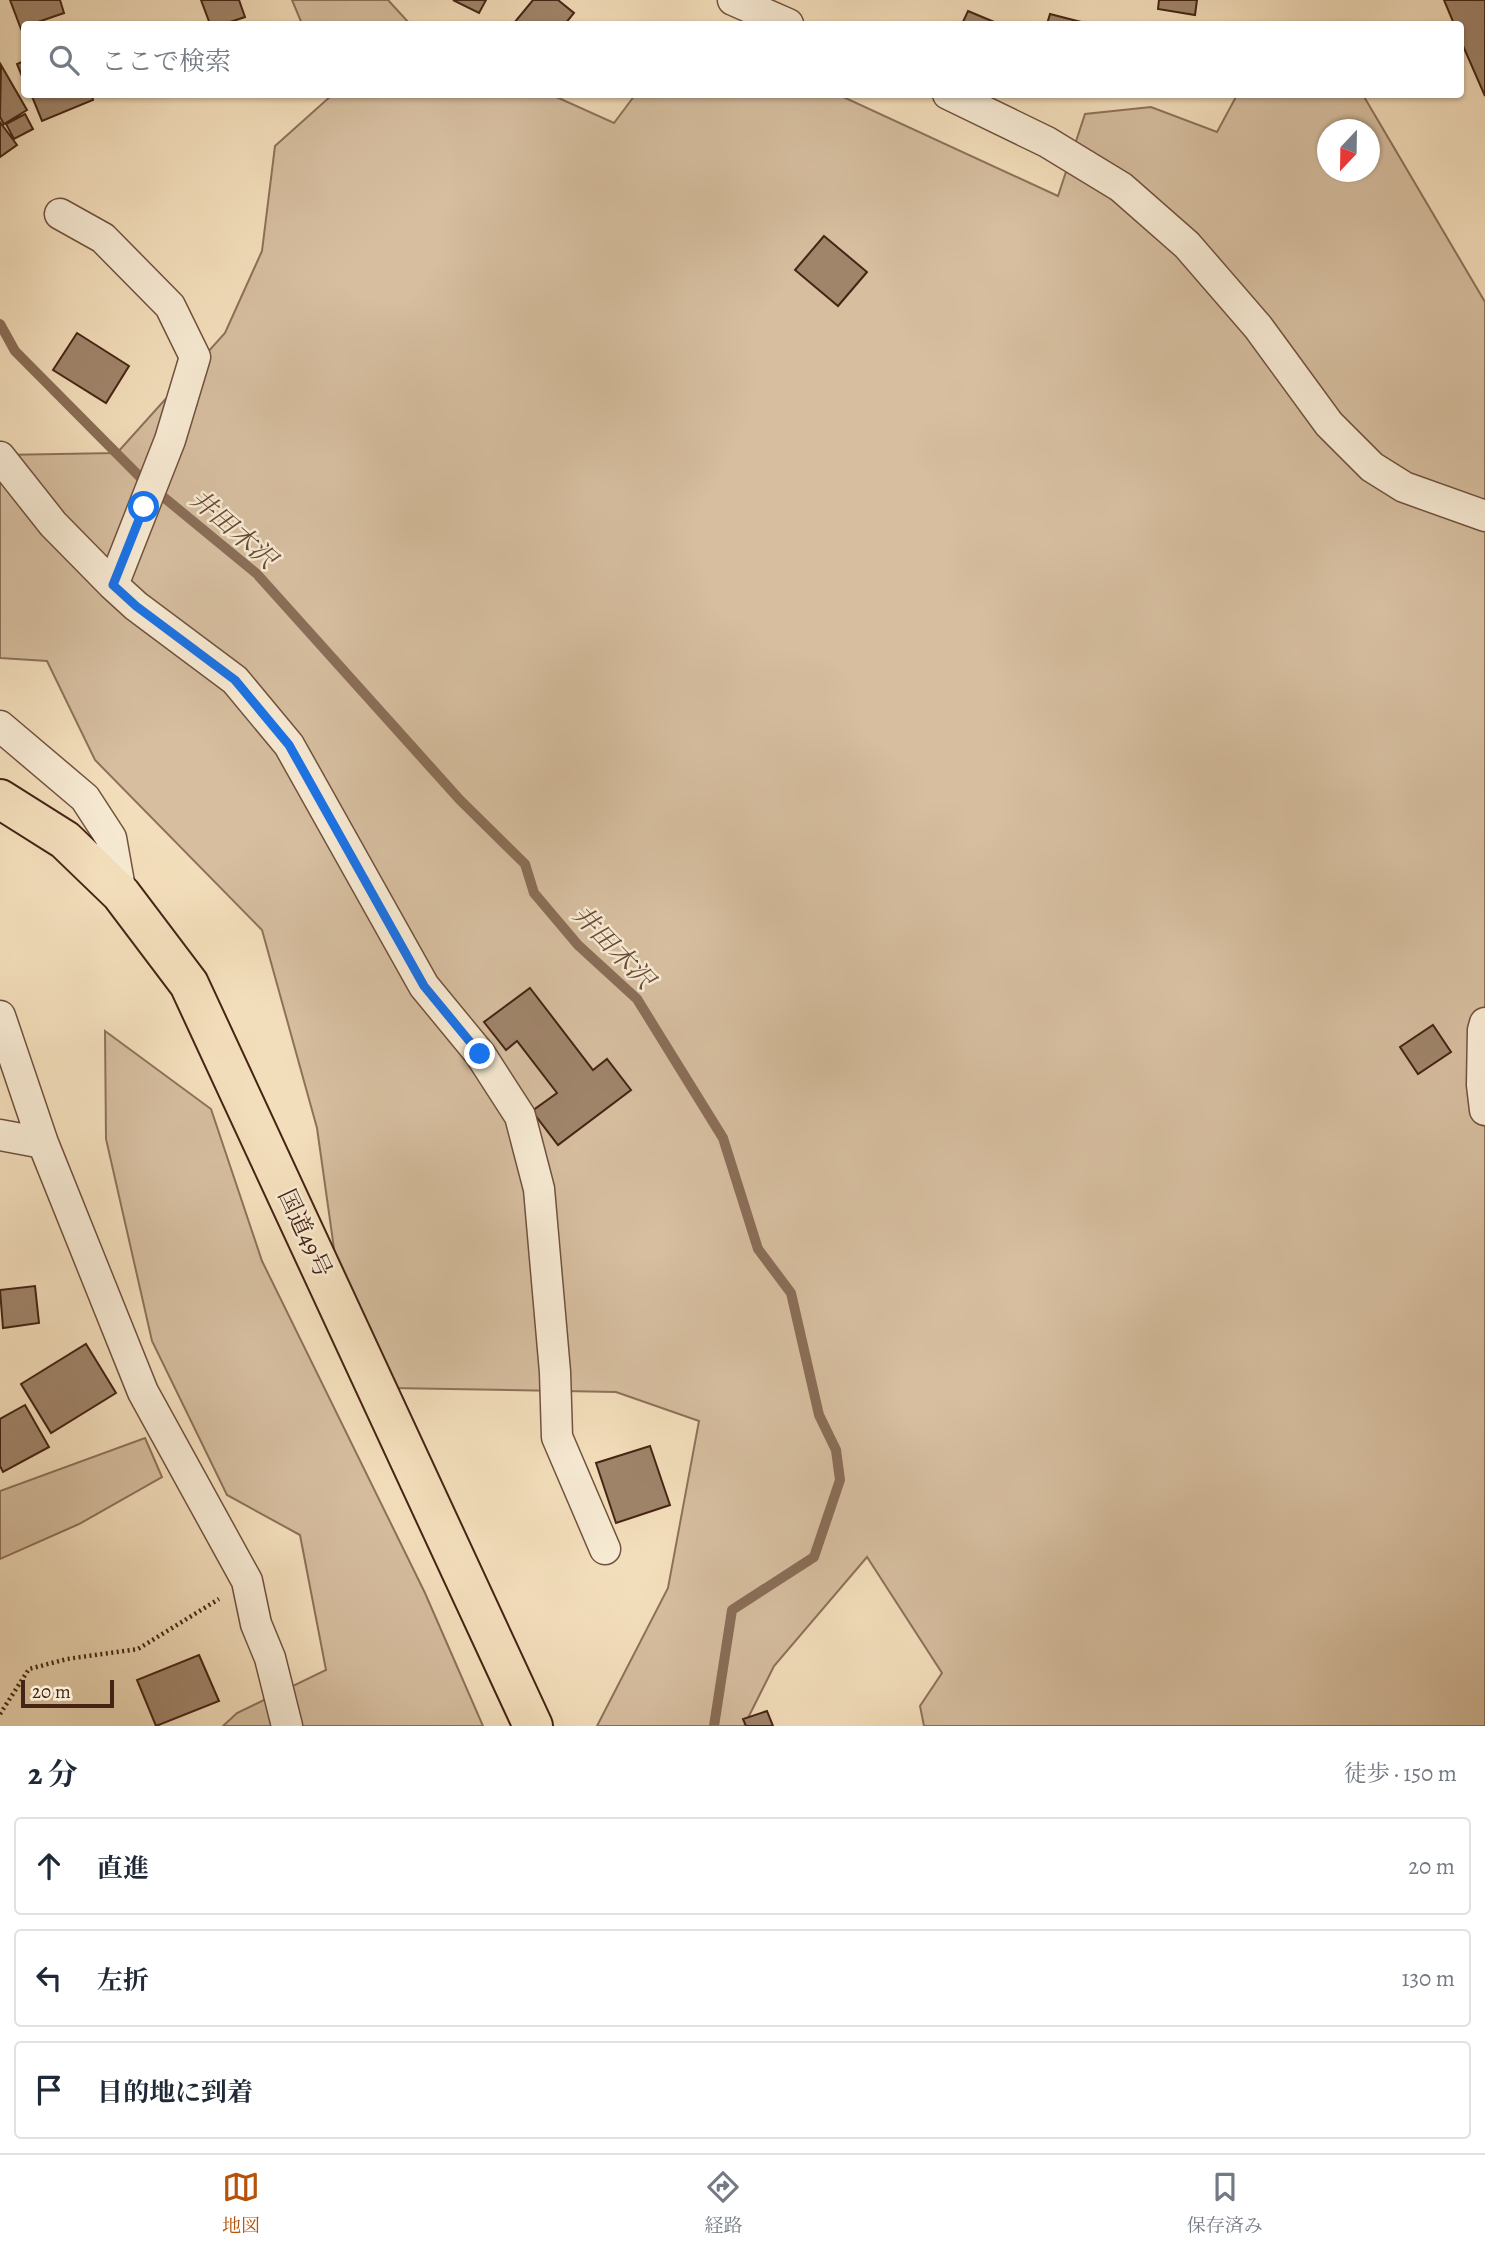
<!DOCTYPE html>
<html lang="ja">
<head>
<meta charset="utf-8">
<style>
	body { margin:0; font-family:Alegreya,"Noto Serif JP",serif; background:#f2f2f3; color:#1f2937 }
	.compass { position:absolute; left:1317px; top:119px; width:63px; height:63px; border-radius:50%; background:#fff; box-shadow:0 2px 5px #0004; rotate:202deg }
	.scale { position:absolute; left:21px; bottom:18px; width:93px; box-sizing:border-box; padding-left:7px; border:4px solid #462415; border-top:0; font-size:19px; line-height:24px; white-space:nowrap; color:#462415; -webkit-text-stroke:5px #f7ead3; paint-order:stroke }
	.stop { position:absolute; width:21px; height:21px; margin:-16px; border:5px solid #1a73e8; border-radius:50%; background:#fff }
	.stop.end { background:#1a73e8; border-color:#fff; box-shadow:0 2px 7px #0008 }
	.list { margin:0; padding:0; list-style:none }
	h2 { display:flex; justify-content:space-between; align-items:center; height:91px; margin:0; padding:0 28px; font-size:30px }
	h2 small { font-size:23px; font-weight:400; color:#747a83 }
	.list li { display:grid; grid-template-columns:46px 1fr auto; gap:21px; align-items:center; box-sizing:border-box; height:98px; margin:0 14px 14px; padding:0 14px; border:2px solid #e0e1e3; border-radius:7px }
	.list b { display:block; font-size:26px; white-space:nowrap }
	.list em { font-size:23px; font-style:normal; color:#747a83 }
	.icon { flex:none; width:38px; height:38px; fill:none; stroke:currentColor; stroke-width:2; stroke-linecap:round; stroke-linejoin:round }
	.map { position:relative; flex:none; width:1485px; height:1726px; overflow:hidden }
	.search { position:absolute; background:#fff; box-shadow:0 2px 5px #0004; left:21px; right:21px; top:21px; height:77px; display:flex; align-items:center; gap:18px; box-sizing:border-box; padding:0 24px; border-radius:7px; color:#747a83; font-size:26px }
	.sheet { height:427px; background:#fff }
	nav { display:flex; justify-content:space-around; align-items:center; box-sizing:border-box; height:98px; border-top:2px solid #e0e1e3; background:#fff; font-size:19px; color:#747a83 }
	nav a { display:grid; justify-items:center; gap:4px }
	nav .on { color:#b45309 }
	.map>svg:first-child { display:block }
	.green { fill:#d6be9f; stroke:#8e715a; stroke-width:2; fill-rule:evenodd }
	.lines { fill:none; stroke-linecap:round; stroke-linejoin:round }
	.stream { stroke:#8a6e57; stroke-width:10 }
	.building { fill:#a0856b; stroke:#462415; stroke-width:2 }
	.street-casing { stroke:#71523e; stroke-width:33 }
	.highway-casing { stroke:#462415; stroke-width:42 }
	.path { stroke:#462415; stroke-width:4.5; stroke-dasharray:2 3.5; stroke-linecap:butt }
	.street { stroke:#f7ead3; stroke-width:30 }
	.highway { stroke:#f3debb; stroke-width:38 }
	.route { stroke:#1a73e8; stroke-width:9 }
	.labels { text-anchor:middle; dominant-baseline:central; stroke-width:5; stroke-linejoin:round; paint-order:stroke }
	.street-label { font-size:24px; fill:#462415; stroke:#f7ead3 }
	.water-label { font-size:26px; font-style:italic; fill:#684936; stroke:#f7ead3 }
</style>
</head>
<body>
<div class="map">
<svg width="1485" height="1726" viewBox="0 0 1485 1726">
	<rect width="100%" height="100%" fill="#f3debb"/>
	<filter id="stains"><feTurbulence type="fractalNoise" baseFrequency=".00286" numOctaves="4"/><feColorMatrix values="0 0 0 0 .2 0 0 0 0 .09 0 0 0 0 .02 0 0 0 .5 -.17"/></filter>
	<radialGradient id="worn" r=".72"><stop offset=".6" stop-color="#630" stop-opacity="0"/><stop offset="1" stop-color="#630" stop-opacity=".3"/></radialGradient>
	<path class="green" d="M292,0H388L410,24H302Z
		M332,95H552L614,123L635,95H839L1058,196L1085,114L1151,107L1217,132L1237,95H1363L1485,302V1726H924L920,1706L942,1673L867,1557L774,1666L744,1726H597L668,1588L699,1421L616,1392L390,1388L339,1284L317,1128L262,930L95,760L47,661L0,658V455L117,453L225,333L262,251L275,146ZM1328,130H1370V172H1328Z
		M105,1031L211,1109L262,1261L425,1593L483,1726H223L237,1713L326,1670L300,1535L227,1495L152,1341L106,1139Z
		M145,1438L162,1477L79,1524L0,1559V1491Z"/>
	<g class="lines">
		<path class="stream" d="M0,324L15,351L144,481L257,574L460,800L525,864L534,893L578,945L637,999L723,1138L758,1249L791,1293L819,1415L836,1450L840,1480L814,1557L732,1610L714,1726"/>
	</g>
	<path class="building" d="M10,0H60L64,13L32,24H24V27L21,29Z
		M201,0H239L245,17L224,24H210Z
		M453,0H486L479,13Z
		M533,0H558L574,13L565,24H517L514,23Z
		M1159,0H1197L1195,15L1158,9Z
		M1444,0H1485V96L1460,39V24H1454Z
		M968,11L999,24H962Z
		M1050,14L1089,24H1047Z
		M24,61V81L17,64Z
		M1,65L27,110L4,124L0,117Z
		M31,94H92L93,100L42,121Z
		M25,114L33,129L14,139L6,124Z
		M0,122L17,145L0,157Z
		M824,236L867,272L838,306L795,270Z
		M77,333L129,366L106,403L53,370Z
		M530,988L593,1070L607,1059L631,1090L558,1145L532,1111L557,1093L517,1041L506,1050L484,1022Z
		M1433,1025L1451,1052L1418,1074L1400,1047Z
		M35,1286L39,1323L3,1328L0,1290Z
		M86,1344L116,1393L51,1433L21,1384Z
		M25,1405L49,1447L3,1472L0,1466V1419Z
		M650,1446L670,1505L616,1523L596,1463Z
		M199,1655L219,1701L156,1726L137,1680Z
		M767,1711L773,1726H746L743,1719Z"/>
	<g class="lines">
		<defs>
			<path id="street" d="M733,0L788,24
				M948,94L1047,142L1121,187L1187,245L1258,327L1329,424L1372,467L1404,487L1485,516
				M60,214L103,238L170,306L195,357L170,440L113,585
				M0,457L53,524L113,585L136,606L235,680L289,745L424,986L480,1054L520,1116L539,1189L555,1372L557,1437L605,1549
				M0,726L85,798L111,838L121,894
				M0,1016L43,1143L143,1392L247,1581L256,1624L270,1658L287,1726
				M1485,1023L1483,1030L1482,1085L1485,1110
				M0,1135L43,1143"/>
			<path id="highway" d="M0,799L65,840L121,894L189,984L533,1726"/>
		</defs>
		<use href="#street" class="street-casing"/>
		<use href="#highway" class="highway-casing"/>
		<path class="path" d="M0,1714L29,1669L67,1659L138,1649L219,1599"/>
		<use href="#street" class="street"/>
		<use href="#highway" class="highway"/>
	</g>
	<g class="lines">
		<path class="route" d="M144,507L113,585L136,606L235,680L289,745L424,986L480,1054"/>
	</g>
	<g class="labels">
		<g class="street-label">
			<text transform="translate(305 1233) rotate(65)">国道49号</text>
		</g>
		<g class="water-label">
			<text transform="translate(233 529) rotate(41)">井田木沢</text>
			<text transform="translate(613 947) rotate(46)">井田木沢</text>
		</g>
	</g>
	<rect width="100%" height="100%" filter="url(#stains)"/>
	<rect width="100%" height="100%" fill="url(#worn)"/>
</svg>
<svg class="compass" viewBox="-18 -18 36 36"><path d="M0-13l5 13h-10z" fill="#e53935"/><path d="M0 13l5-13h-10z" fill="#747a83"/></svg>
<div class="scale">20 m</div>
<div class="stop" style="left:144px;top:507px"></div>
<div class="stop end" style="left:480px;top:1054px"></div>
<div class="search"><svg class="icon" aria-label="search" viewBox="0 0 24 24"><circle cx="10" cy="10" r="6"/><path d="M15 15l6 6"/></svg>ここで検索</div>
</div>
<section class="sheet">
<h2>2 分<small>徒歩 · 150 m</small></h2>
<ul class="list">
<li><svg class="icon" aria-label="ahead" viewBox="0 0 24 24"><path d="M12 20V5M6 11l6-6 6 6"/></svg><div><b>直進</b></div><em>20 m</em></li>
<li><svg class="icon" aria-label="left" viewBox="0 0 24 24"><path d="M17 20v-9H6M10 6l-5 5 5 5"/></svg><div><b>左折</b></div><em>130 m</em></li>
<li><svg class="icon" aria-label="arrive" viewBox="0 0 24 24"><path d="M6 21V4h12l-3 4 3 4H6"/></svg><div><b>目的地に到着</b></div></li>
</ul>
</section>
<nav>
<a class="on"><svg class="icon" aria-label="map" viewBox="0 0 24 24"><path d="M3 6l6-2 6 2 6-2v14l-6 2-6-2-6 2zM9 4v14M15 6v14"/></svg>地図</a>
<a><svg class="icon" aria-label="directions" viewBox="0 0 24 24"><path d="M12 3l9 9-9 9-9-9zM9 14v-3h6M13 9l2 2-2 2"/></svg>経路</a>
<a><svg class="icon" aria-label="saved" viewBox="0 0 24 24"><path d="M7 4h10v16l-5-4-5 4z"/></svg>保存済み</a>
</nav>
</body>
</html>
